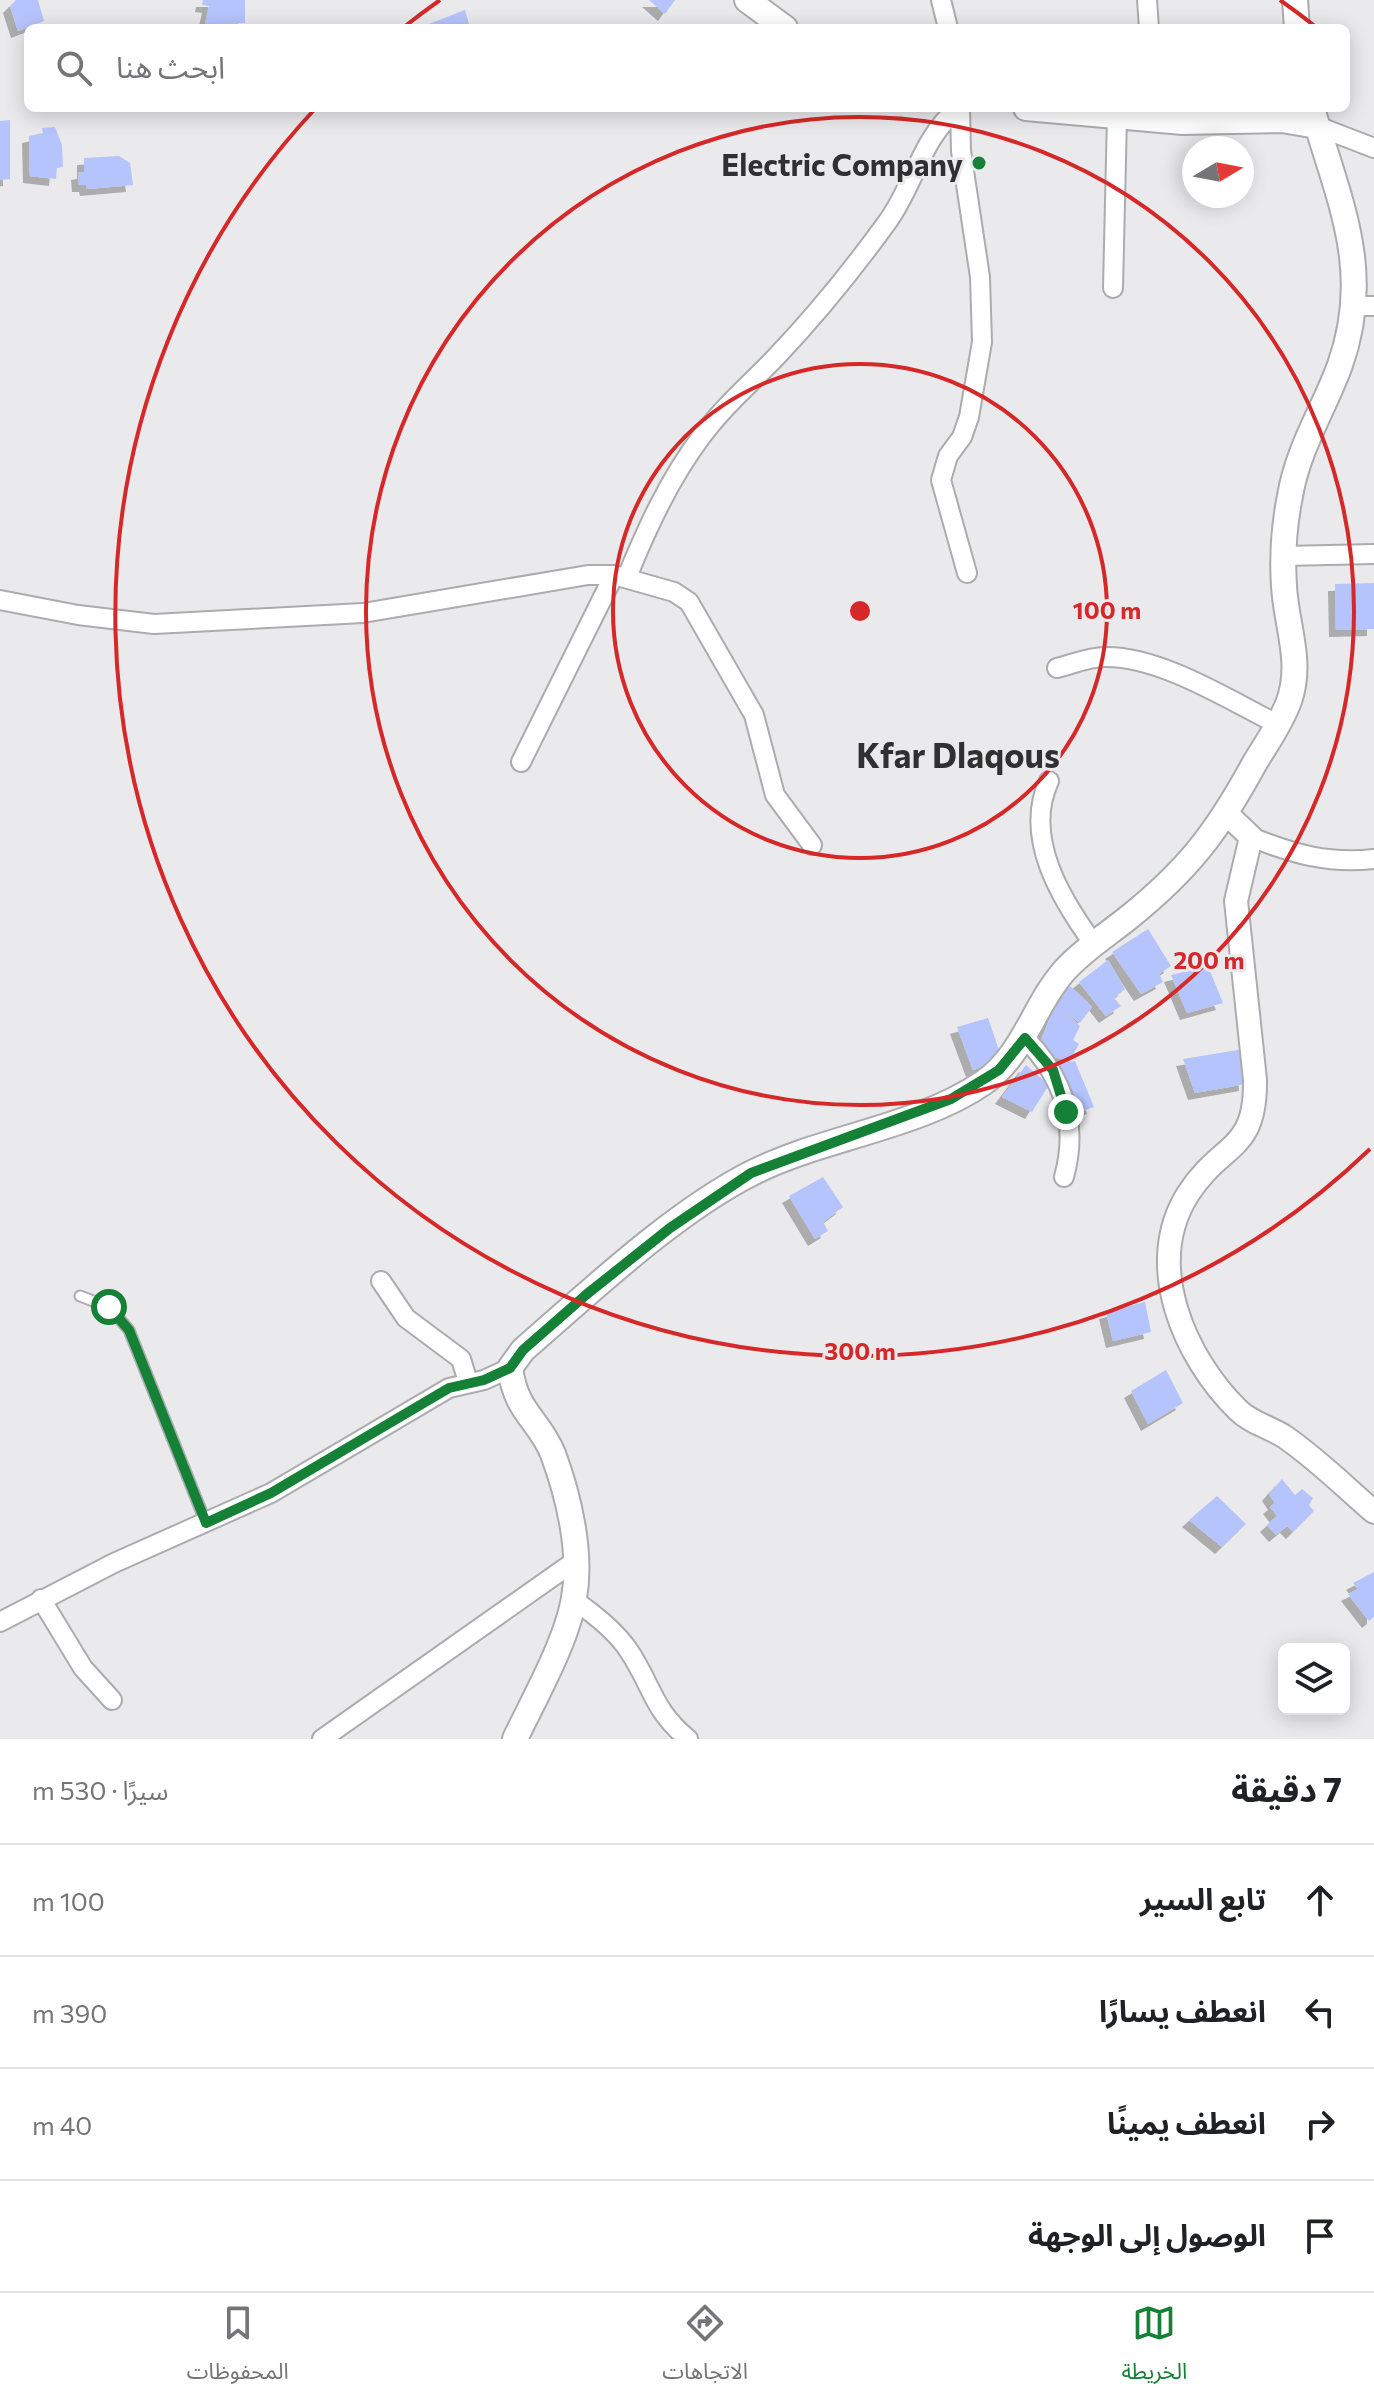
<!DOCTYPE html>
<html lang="ar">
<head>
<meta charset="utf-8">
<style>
	body { margin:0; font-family:Commissioner,"Noto Sans Arabic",sans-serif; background:#f6f6f6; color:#202124; direction:rtl }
	.controls { position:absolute; right:24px; bottom:24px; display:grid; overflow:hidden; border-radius:12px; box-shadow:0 4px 20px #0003 }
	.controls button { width:72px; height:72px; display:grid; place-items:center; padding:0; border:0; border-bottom:2px solid #e0e0e0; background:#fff; color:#202124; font:40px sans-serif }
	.compass { position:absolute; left:1182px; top:136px; width:72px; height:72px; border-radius:50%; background:#fff; box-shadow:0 4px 20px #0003; rotate:80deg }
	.stop { position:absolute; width:24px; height:24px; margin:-18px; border:6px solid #158137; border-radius:50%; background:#fff }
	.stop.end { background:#158137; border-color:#fff; box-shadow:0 2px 8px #0008 }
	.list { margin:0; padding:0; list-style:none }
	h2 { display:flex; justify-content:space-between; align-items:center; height:104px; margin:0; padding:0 32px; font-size:34px }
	h2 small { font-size:26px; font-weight:400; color:#757577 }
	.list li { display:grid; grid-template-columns:52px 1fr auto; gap:24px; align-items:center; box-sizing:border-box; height:112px; padding:0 32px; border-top:2px solid #e0e0e0 }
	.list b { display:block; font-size:30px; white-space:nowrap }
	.list em { font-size:26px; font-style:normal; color:#757577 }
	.icon { flex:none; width:44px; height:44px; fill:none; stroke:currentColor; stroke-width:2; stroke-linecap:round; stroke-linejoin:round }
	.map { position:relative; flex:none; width:1374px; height:1739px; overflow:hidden; direction:ltr }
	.search { position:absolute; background:#fff; box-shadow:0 4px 20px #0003; left:24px; right:24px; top:24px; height:88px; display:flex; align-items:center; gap:20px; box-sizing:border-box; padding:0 28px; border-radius:12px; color:#757577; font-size:30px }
	.sheet { height:552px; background:#fff }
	nav { display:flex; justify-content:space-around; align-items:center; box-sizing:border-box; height:112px; border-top:2px solid #e0e0e0; background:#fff; font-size:22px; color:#757577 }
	nav a { display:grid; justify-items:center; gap:4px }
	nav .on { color:#158137 }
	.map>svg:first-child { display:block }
	.building { fill:#b6c4fd; filter:url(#shadow) }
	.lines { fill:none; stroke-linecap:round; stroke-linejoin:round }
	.service-casing { stroke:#abacad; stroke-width:13 }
	.minor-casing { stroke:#abacad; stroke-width:22 }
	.tertiary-casing { stroke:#abacad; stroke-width:26 }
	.secondary-casing { stroke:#abacad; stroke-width:28 }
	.service { stroke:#fff; stroke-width:9 }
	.minor { stroke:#fff; stroke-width:18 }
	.tertiary { stroke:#fff; stroke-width:22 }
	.secondary { stroke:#fff; stroke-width:24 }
	.route { stroke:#158137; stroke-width:10 }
	.ring { fill:none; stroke:#d62828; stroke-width:4 }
	.poi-dot { fill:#158137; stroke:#eaeaec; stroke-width:3 }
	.labels { text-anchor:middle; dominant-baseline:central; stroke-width:6; stroke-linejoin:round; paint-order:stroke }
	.poi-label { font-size:30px; font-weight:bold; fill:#303031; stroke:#eaeaec; text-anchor:end }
	.quarter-label { font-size:34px; font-weight:bold; fill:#303031; stroke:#eaeaec }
	.centre { fill:#d62828; stroke:#eaeaec; stroke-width:4 }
	.ring-label { font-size:24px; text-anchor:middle; font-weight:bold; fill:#d62828; stroke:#eaeaec; stroke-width:6; stroke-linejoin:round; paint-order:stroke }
</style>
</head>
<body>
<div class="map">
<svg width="1374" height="1739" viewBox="0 0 1374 1739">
	<defs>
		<filter id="shadow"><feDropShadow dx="-7" dy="7" stdDeviation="0" flood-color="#0004"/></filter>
	</defs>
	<rect width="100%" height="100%" fill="#eaeaec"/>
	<path class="building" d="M16,0H38L44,21L18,31L10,6Z
		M203,0H245V23L205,24L209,6L202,5Z
		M649,0H675L665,14Z
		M465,10L470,28H427L426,25Z
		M10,120V179L0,180V121Z
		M55,127L62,145L63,167L57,168L56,179L30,176L29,136L43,133L42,128Z
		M119,156L130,163L133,185L87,189L86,185H79L78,173L84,172V158Z
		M1374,583V629L1336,630L1335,584Z
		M1148,929L1171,966L1159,974L1163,982L1141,994L1112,952Z
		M1108,960L1125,989L1114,998L1121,1006L1106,1016L1079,982Z
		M1208,966L1223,1003L1187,1013L1171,975Z
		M1070,986L1092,1007L1080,1023L1062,1009L1080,1026L1073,1040L1079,1044L1069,1062L1075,1061L1094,1107L1071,1115L1054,1066L1068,1062L1037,1050L1056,1003Z
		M988,1018L1002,1059L973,1070L957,1027Z
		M1244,1049L1246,1084L1195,1093L1183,1059Z
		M1026,1065L1049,1085L1032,1112L1002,1097Z
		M823,1177L843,1207L823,1222L828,1231L815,1239L789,1196Z
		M1145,1302L1151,1332L1113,1341L1106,1312Z
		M1166,1370L1183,1403L1148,1424L1131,1391Z
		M1282,1479L1295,1495L1302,1489L1313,1498L1309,1505L1314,1511L1293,1532L1287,1526L1276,1535L1267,1525L1277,1516L1270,1507L1275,1503L1269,1494Z
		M1217,1496L1246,1524L1222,1547L1189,1520Z
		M1374,1572V1617L1369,1621L1348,1594L1358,1589L1353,1583Z"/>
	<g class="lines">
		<defs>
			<path id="service" d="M80,1296L109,1307L129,1330L206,1523"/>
			<path id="minor" d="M941,0L948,28
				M1147,0L1149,28
				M960,108L961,151L980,277L982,342L969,417L962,437L948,456L941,480L967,573
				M1317,126L1374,148
				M1113,288L1117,116
				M1355,306H1374
				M1284,556L1374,554
				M627,577C647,528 669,480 701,437C723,407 750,384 776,357C816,315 854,268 888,221C915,183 921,139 958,108
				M0,600L78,615L154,624L363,613L588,575H614L674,592L689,602L754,715L775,795L812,845
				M1057,668C1073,664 1089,657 1105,657C1160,656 1229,700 1277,724
				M521,762L614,575
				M1049,781C1023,837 1061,899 1093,943
				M1251,837C1293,854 1328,864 1374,859
				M1025,1038C1063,1077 1079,1122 1064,1177
				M381,1281L406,1318L461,1359L468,1382
				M41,1599L83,1668L112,1700
				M574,1600C594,1614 616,1631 629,1651C653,1687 652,1709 688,1739
				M0,1622L114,1563L271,1493L449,1388L484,1380L510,1368
				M322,1739L575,1561"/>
			<path id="tertiary" d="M1228,815L1251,837L1236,901L1255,1080C1256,1153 1222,1141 1188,1194C1143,1265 1185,1358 1238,1410C1251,1423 1270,1427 1285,1437C1317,1459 1345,1487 1374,1512"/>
			<path id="secondary" d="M747,0L785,28
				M1295,0L1297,28
				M1026,108L1183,122L1282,120L1317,126
				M515,1739C534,1699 567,1641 574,1598C582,1553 569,1497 553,1454C539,1419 516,1413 510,1368L523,1350C590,1292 673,1213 752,1173C823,1137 917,1128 983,1083C1024,1055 1033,1006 1065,970C1084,949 1107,935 1128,918C1188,870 1217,832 1253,766C1265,745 1281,724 1289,701C1303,662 1286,625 1284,586C1282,556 1284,526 1290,496C1298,448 1324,409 1340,365C1374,269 1338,199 1312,108"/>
		</defs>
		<use href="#service" class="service-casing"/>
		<use href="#minor" class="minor-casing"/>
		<use href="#tertiary" class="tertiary-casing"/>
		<use href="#secondary" class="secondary-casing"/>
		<use href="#service" class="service"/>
		<use href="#minor" class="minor"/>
		<use href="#tertiary" class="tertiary"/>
		<use href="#secondary" class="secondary"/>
	</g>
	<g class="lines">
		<path class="route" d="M109,1307L129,1330L206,1523L271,1493L449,1388L484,1380L510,1368L523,1350L587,1294L670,1228L751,1173L951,1099L999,1070L1025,1038L1053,1070L1066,1112"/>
	</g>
	<g class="ring">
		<circle cx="860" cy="611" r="247"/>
		<circle cx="860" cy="611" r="494"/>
		<path d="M1370 1149A741 741 0 0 1 314 110M404 27A741 741 0 0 1 440 0M1280 0A741 741 0 0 1 1316 27"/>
	</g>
	<circle class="poi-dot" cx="979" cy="163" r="8"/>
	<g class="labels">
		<g class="poi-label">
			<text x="963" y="163">Electric Company</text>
		</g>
		<g class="quarter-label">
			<text x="958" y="754">Kfar Dlaqous</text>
		</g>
	</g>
	<circle cx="860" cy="611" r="12" class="centre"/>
	<g class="ring-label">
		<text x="1107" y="619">100 m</text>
		<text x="1209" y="969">200 m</text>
		<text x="860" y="1360">300 m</text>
	</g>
</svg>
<div class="controls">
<button><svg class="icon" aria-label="layers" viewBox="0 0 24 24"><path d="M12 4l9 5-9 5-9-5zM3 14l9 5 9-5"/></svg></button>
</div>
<svg class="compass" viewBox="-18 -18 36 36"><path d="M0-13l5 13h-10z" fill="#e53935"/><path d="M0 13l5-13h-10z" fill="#757577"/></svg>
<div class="stop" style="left:109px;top:1307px"></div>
<div class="stop end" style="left:1066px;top:1112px"></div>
<div class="search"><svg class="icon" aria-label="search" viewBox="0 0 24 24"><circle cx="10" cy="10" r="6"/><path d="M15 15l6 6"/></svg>ابحث هنا</div>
</div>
<section class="sheet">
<h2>7 دقيقة<small>سيرًا · 530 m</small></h2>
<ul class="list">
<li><svg class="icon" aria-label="ahead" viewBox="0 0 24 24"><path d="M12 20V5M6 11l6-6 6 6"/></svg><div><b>تابع السير</b></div><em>100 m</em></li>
<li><svg class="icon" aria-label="left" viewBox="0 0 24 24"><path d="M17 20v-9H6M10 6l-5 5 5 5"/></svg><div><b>انعطف يسارًا</b></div><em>390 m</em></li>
<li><svg class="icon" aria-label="right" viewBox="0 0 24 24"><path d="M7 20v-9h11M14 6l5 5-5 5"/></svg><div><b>انعطف يمينًا</b></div><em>40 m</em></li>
<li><svg class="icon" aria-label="arrive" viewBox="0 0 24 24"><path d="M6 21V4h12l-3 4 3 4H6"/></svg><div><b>الوصول إلى الوجهة</b></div></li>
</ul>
</section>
<nav>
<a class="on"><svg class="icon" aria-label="map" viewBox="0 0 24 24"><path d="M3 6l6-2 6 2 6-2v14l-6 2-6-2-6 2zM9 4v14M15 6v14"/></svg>الخريطة</a>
<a><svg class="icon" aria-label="directions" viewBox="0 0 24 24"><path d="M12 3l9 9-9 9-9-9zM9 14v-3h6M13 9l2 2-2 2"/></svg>الاتجاهات</a>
<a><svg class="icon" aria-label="saved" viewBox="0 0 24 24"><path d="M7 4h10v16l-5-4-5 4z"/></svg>المحفوظات</a>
</nav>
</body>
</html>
